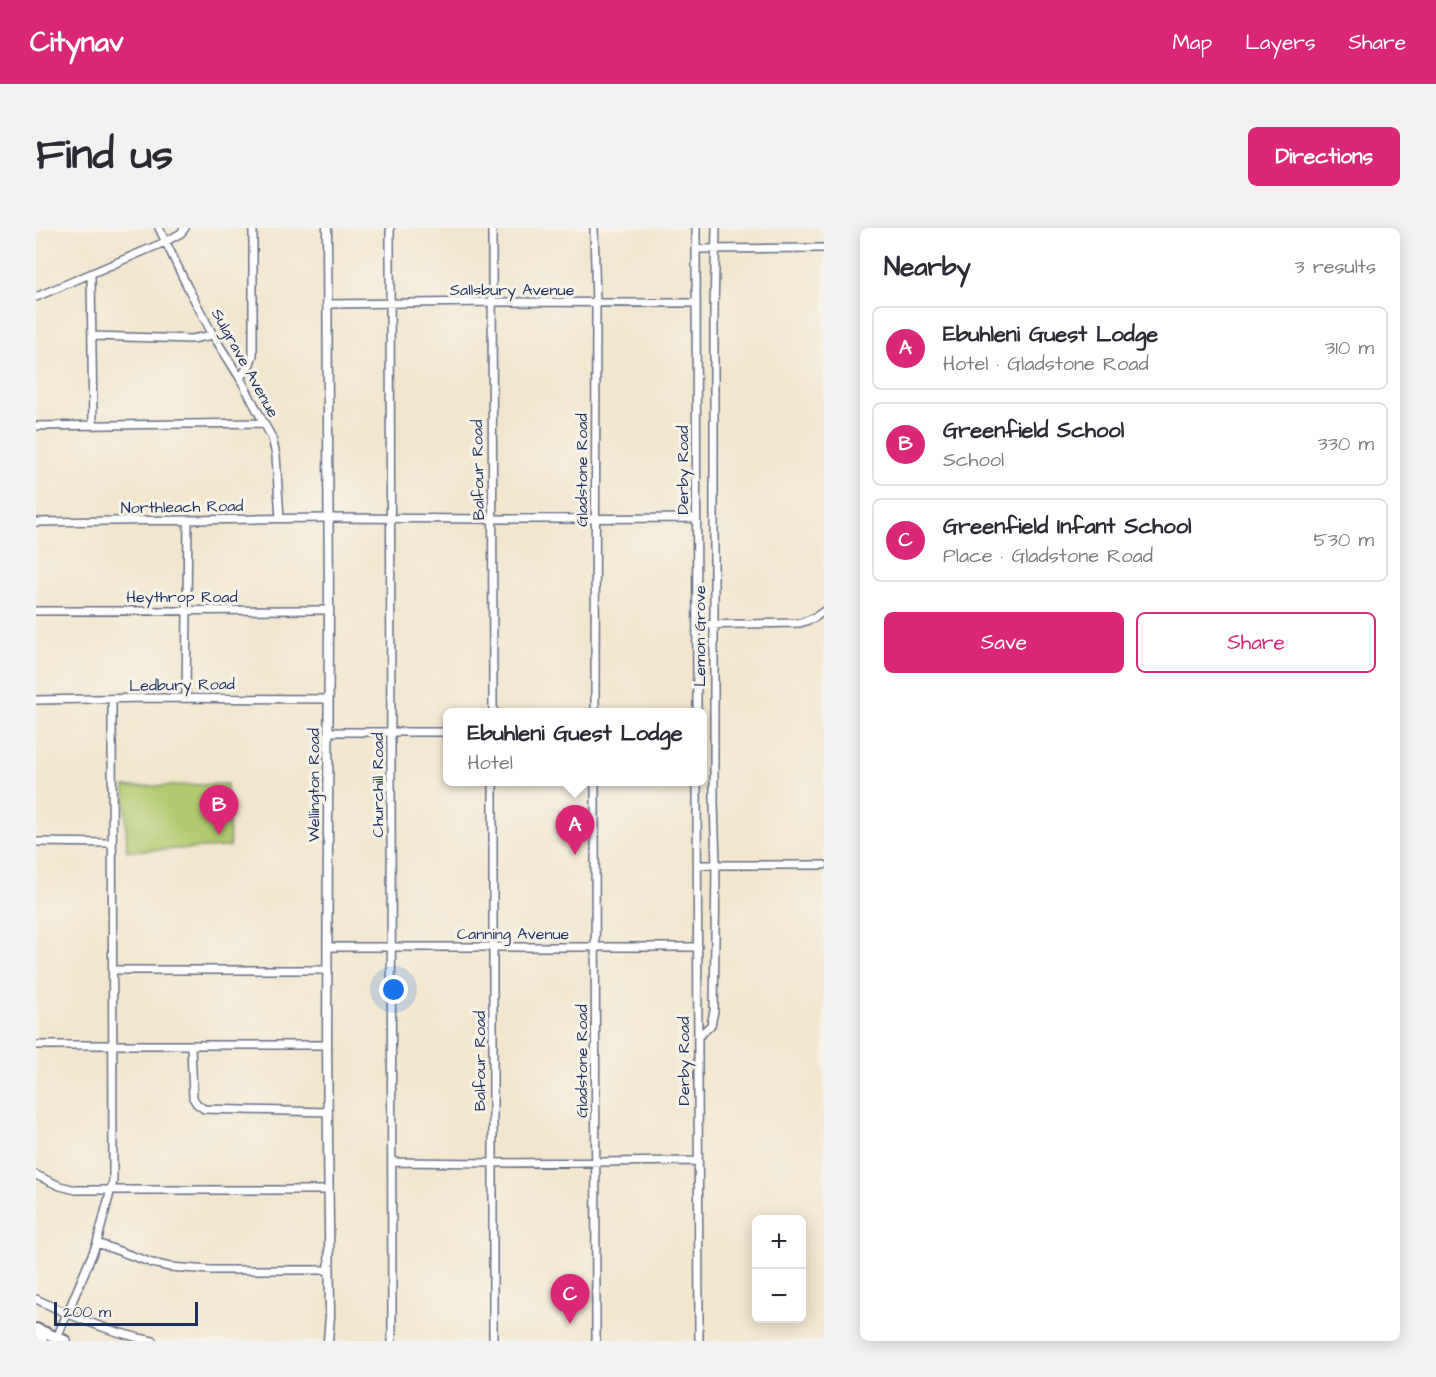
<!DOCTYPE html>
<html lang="en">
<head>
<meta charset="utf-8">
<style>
	body { margin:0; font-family:"Architects Daughter",sans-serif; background:#f2f2f3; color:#2b2b33 }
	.controls { position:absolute; right:18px; bottom:18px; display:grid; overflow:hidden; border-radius:9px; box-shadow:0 3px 15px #0003 }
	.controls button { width:54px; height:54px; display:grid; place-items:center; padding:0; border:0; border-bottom:2px solid #e1e1e2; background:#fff; color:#2b2b33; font:30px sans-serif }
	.scale { position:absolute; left:18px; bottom:15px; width:144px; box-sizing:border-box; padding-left:6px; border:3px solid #1b2f5e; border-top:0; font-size:16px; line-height:21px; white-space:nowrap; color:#1b2f5e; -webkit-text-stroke:4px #f7f3e8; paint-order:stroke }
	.you { position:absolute; left:358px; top:762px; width:21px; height:21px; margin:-15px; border:4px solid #fff; border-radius:50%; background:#1a73e8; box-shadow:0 0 0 9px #1a73e833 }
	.badge { display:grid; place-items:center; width:39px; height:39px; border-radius:50%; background:#db2777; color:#fff; font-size:20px; font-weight:700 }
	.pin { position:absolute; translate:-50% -50px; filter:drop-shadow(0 2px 3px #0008) }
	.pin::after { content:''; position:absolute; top:32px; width:21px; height:18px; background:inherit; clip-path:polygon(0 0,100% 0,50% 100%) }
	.popup { position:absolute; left:407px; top:480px; width:264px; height:78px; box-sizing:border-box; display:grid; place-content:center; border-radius:9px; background:#fff; filter:drop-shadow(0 2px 4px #0005); font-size:20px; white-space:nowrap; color:#7c7c81 }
	.popup b { font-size:22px; color:#2b2b33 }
	.popup::after { content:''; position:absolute; left:50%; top:100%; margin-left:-12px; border:12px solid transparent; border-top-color:#fff }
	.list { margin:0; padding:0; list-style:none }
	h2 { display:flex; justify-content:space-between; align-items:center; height:78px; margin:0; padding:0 24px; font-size:26px }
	h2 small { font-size:20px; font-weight:400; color:#7c7c81 }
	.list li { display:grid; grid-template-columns:39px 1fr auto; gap:18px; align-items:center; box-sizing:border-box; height:84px; margin:0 12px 12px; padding:0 12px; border:2px solid #e1e1e2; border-radius:9px }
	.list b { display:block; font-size:22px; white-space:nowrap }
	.list p { margin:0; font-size:20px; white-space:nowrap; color:#7c7c81 }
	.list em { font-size:20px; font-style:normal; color:#7c7c81 }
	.actions { display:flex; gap:12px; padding:18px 24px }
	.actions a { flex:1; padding:14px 0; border:2px solid #db2777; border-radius:9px; text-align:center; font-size:21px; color:#db2777 }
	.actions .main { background:#db2777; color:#fff }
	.map { position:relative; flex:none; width:788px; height:1113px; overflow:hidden; border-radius:9px }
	header { display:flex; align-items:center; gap:36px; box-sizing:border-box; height:84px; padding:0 30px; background:#db2777; color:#fff }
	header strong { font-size:28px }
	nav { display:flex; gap:33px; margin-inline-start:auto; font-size:21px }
	.intro { display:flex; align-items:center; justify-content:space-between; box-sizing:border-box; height:144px; padding:0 36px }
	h1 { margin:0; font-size:42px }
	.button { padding:15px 27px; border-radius:9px; background:#db2777; color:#fff; font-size:21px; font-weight:700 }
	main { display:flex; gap:36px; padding:0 36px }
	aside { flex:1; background:#fff; border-radius:9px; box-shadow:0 3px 15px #0003 }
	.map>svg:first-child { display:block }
	.green { fill:#b2cb71; stroke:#667d68; stroke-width:1.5 }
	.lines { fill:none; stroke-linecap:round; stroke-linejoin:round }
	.minor-casing { stroke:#666f85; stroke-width:10 }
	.major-casing { stroke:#666f85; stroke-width:11 }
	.highway-casing { stroke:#666f85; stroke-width:14 }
	.minor { stroke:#fff; stroke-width:7 }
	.major { stroke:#fff; stroke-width:8 }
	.highway { stroke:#fff; stroke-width:10 }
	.labels { text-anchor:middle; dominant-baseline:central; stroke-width:6; stroke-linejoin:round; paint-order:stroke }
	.street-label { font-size:16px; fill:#1b2f5e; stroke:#f7f3e8 }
</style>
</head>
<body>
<header>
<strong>Citynav</strong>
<nav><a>Map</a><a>Layers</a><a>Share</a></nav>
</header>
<div class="intro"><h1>Find us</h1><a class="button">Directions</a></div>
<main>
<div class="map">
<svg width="788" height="1113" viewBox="0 0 788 1113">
	<rect width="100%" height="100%" fill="#f7f3e8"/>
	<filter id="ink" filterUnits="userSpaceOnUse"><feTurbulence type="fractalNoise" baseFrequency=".0167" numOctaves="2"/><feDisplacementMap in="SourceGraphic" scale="12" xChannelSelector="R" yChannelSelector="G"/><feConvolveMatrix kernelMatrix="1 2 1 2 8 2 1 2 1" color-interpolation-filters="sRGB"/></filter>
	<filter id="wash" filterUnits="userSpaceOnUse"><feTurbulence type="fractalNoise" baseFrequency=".008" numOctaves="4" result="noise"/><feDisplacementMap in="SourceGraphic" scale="24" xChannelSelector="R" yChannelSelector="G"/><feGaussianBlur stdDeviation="1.35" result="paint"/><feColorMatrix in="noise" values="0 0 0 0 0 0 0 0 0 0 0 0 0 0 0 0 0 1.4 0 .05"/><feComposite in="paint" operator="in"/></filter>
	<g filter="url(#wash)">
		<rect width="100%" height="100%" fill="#f2e6cd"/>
		<path class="green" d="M191,556L194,619L91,623L89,559Z"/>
	</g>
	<g filter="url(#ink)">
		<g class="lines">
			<defs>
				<path id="minor" d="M123,0L151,58L177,107L204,150L236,210L240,227L244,291
					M354,0L356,1113
					M456,0L457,484
					M558,0L560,75L559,484
					M660,0L661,484
					M660,21L788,20
					M55,47L57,197
					M0,69L129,14L145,5L149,0
					M291,76L456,74L660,75
					M56,108L156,111L177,107
					M204,150L214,136L217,127V0
					M0,198L227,195
					M0,294L292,290L457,291L660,290
					M0,383L293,382
					M661,397L764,395L778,390L788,383
					M150,470L152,292
					M0,472L113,470L292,471
					M293,504H412
					M457,554V1113
					M559,554L560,1113
					M661,554L663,1113
					M0,614L76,615
					M662,637H788
					M293,719H662
					M76,742H292
					M662,809L675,797L678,783L680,637L678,575V81L680,0
					M0,817H291
					M155,817L157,870L161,876L168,881L292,884
					M357,934L458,935L661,933
					M0,947L24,958L40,962H293
					M61,1015L116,1035L134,1039L174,1042H293
					M0,1071C37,1089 76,1105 117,1113
					M20,1112L61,1015L77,953L76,471"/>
				<path id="major" d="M291,0L293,382L291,817L294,1088L292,1113"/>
				<path id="highway" d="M0,1101L29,1113
					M0,1111L6,1113"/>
			</defs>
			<use href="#minor" class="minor-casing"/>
			<use href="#major" class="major-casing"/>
			<use href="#highway" class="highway-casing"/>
			<use href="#minor" class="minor"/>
			<use href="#major" class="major"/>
			<use href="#highway" class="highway"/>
		</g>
	</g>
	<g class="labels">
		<g class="street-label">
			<text x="476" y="62">Sallsbury Avenue</text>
			<text transform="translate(209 135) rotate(61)">Sulgrave Avenue</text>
			<text transform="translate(442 242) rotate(-91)">Balfour Road</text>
			<text transform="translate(546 242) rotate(-90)">Gladstone Road</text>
			<text transform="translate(647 242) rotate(-90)">Derby Road</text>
			<text transform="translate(146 279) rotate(-1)">Northleach Road</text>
			<text x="146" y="369">Heythrop Road</text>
			<text transform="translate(664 408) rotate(-90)">Lemon Grove</text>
			<text transform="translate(146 457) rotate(-1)">Ledbury Road</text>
			<text transform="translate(278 557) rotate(-90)">Wellington Road</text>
			<text transform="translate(342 557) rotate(-90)">Churchill Road</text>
			<text x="477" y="706">Canning Avenue</text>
			<text transform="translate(444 833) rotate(-90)">Balfour Road</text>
			<text transform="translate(546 833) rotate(-90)">Gladstone Road</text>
			<text transform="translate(648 833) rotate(-90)">Derby Road</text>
		</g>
	</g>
</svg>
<div class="controls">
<button>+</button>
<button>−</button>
</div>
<div class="scale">200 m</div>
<div class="you"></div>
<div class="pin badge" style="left:539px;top:627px">A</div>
<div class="popup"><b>Ebuhleni Guest Lodge</b>Hotel</div>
<div class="pin badge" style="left:183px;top:607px">B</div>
<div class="pin badge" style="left:534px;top:1096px">C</div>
</div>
<aside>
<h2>Nearby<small>3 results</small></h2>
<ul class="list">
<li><span class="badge">A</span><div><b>Ebuhleni Guest Lodge</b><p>Hotel · Gladstone Road</p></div><em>310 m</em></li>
<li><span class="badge">B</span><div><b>Greenfield School</b><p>School</p></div><em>330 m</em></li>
<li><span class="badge">C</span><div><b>Greenfield Infant School</b><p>Place · Gladstone Road</p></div><em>530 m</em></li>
</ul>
<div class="actions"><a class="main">Save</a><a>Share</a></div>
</aside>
</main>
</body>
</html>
